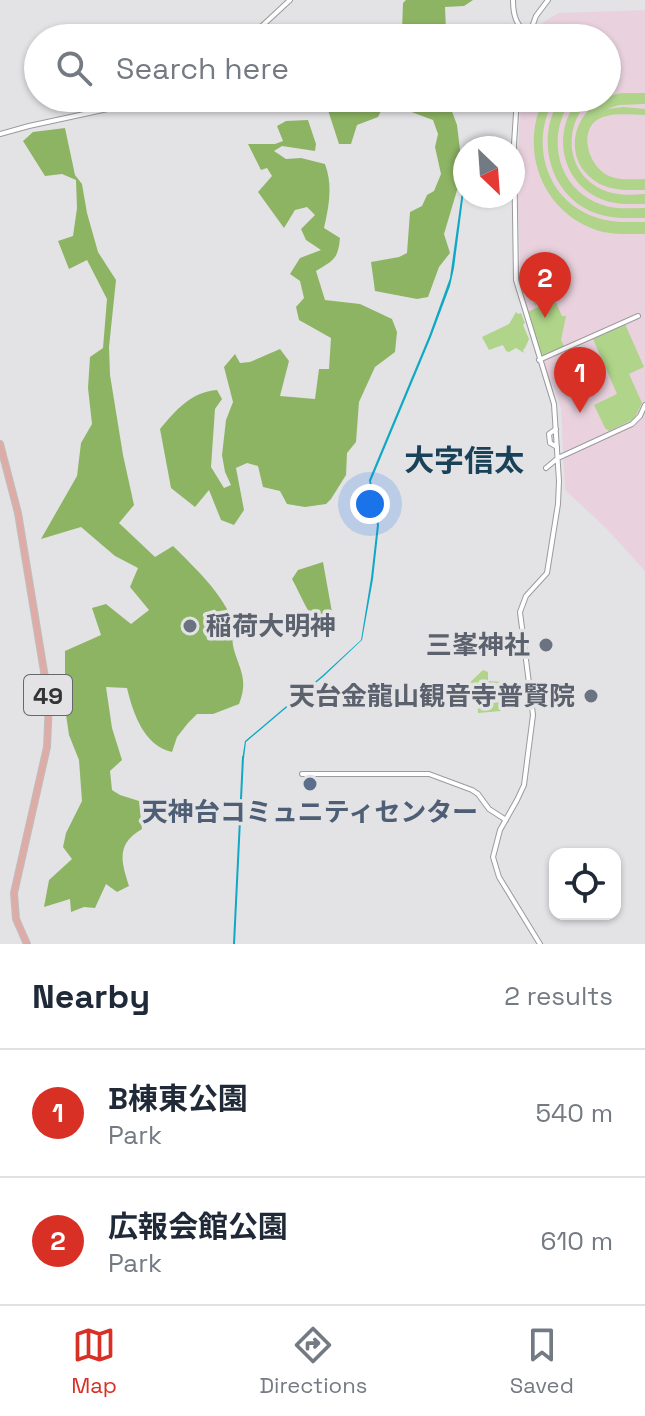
<!DOCTYPE html>
<html lang="en">
<head>
<meta charset="utf-8">
<style>
	body { margin:0; font-family:"Space Grotesk","Noto Sans JP",sans-serif; background:#f6f6f7; color:#1f2937 }
	.controls { position:absolute; right:24px; bottom:24px; display:grid; overflow:hidden; border-radius:16px; box-shadow:0 2px 6px #0004 }
	.controls button { width:72px; height:72px; display:grid; place-items:center; padding:0; border:0; border-bottom:2px solid #e0e1e3; background:#fff; color:#1f2937; font:40px sans-serif }
	.compass { position:absolute; left:453px; top:136px; width:72px; height:72px; border-radius:50%; background:#fff; box-shadow:0 2px 6px #0004; rotate:155deg }
	.you { position:absolute; left:370px; top:504px; width:28px; height:28px; margin:-20px; border:6px solid #fff; border-radius:50%; background:#1a73e8; box-shadow:0 0 0 12px #1a73e833 }
	.badge { display:grid; place-items:center; width:52px; height:52px; border-radius:50%; background:#d93025; color:#fff; font-size:26px; font-weight:700 }
	.pin { position:absolute; translate:-50% -66px; filter:drop-shadow(0 2px 4px #0008) }
	.pin::after { content:''; position:absolute; top:42px; width:28px; height:24px; background:inherit; clip-path:polygon(0 0,100% 0,50% 100%) }
	.list { margin:0; padding:0; list-style:none }
	h2 { display:flex; justify-content:space-between; align-items:center; height:104px; margin:0; padding:0 32px; font-size:34px }
	h2 small { font-size:26px; font-weight:400; color:#747a83 }
	.list li { display:grid; grid-template-columns:52px 1fr auto; gap:24px; align-items:center; box-sizing:border-box; height:128px; padding:0 32px; border-top:2px solid #e0e1e3 }
	.list b { display:block; font-size:30px; white-space:nowrap }
	.list p { margin:0; font-size:26px; white-space:nowrap; color:#747a83 }
	.list em { font-size:26px; font-style:normal; color:#747a83 }
	.icon { flex:none; width:44px; height:44px; fill:none; stroke:currentColor; stroke-width:2; stroke-linecap:round; stroke-linejoin:round }
	.map { position:relative; flex:none; width:645px; height:944px; overflow:hidden }
	.search { position:absolute; background:#fff; box-shadow:0 2px 6px #0004; left:24px; right:24px; top:24px; height:88px; display:flex; align-items:center; gap:20px; box-sizing:border-box; padding:0 28px; border-radius:44px; color:#747a83; font-size:30px }
	.sheet { height:360px; background:#fff }
	nav { display:flex; justify-content:space-around; align-items:center; box-sizing:border-box; height:112px; border-top:2px solid #e0e1e3; background:#fff; font-size:22px; color:#747a83 }
	nav a { display:grid; justify-items:center; gap:4px }
	nav .on { color:#d93025 }
	.map>svg:first-child { display:block }
	.commercial { fill:#e9d2de }
	.green { fill:#afd48a }
	.forest { fill:#8db463 }
	.water { fill:#10a8c3 }
	.lines { fill:none; stroke-linecap:round; stroke-linejoin:round }
	.stream { stroke:#10a8c3; stroke-width:2 }
	.tertiary-casing { stroke:#9b9a9d; stroke-width:6 }
	.primary-casing { stroke:#bebebe; stroke-width:8 }
	.tertiary { stroke:#fff; stroke-width:4 }
	.primary { stroke:#deaca7; stroke-width:6 }
	.worship-dot { fill:#6b7280; stroke:#e3e3e6; stroke-width:3 }
	.service-dot { fill:#5c6f8a; stroke:#e3e3e6; stroke-width:3 }
	.labels { text-anchor:middle; dominant-baseline:central; stroke-width:7; stroke-linejoin:round; paint-order:stroke }
	.shield { fill:#e3e3e6; stroke:#68686a; stroke-width:2 }
	.shield-label { font-size:24px; font-weight:bold; fill:#343435 }
	.worship-label { font-size:26px; font-weight:bold; fill:#5b616d; stroke:#e3e3e6; text-anchor:end }
	.service-label { font-size:26px; font-weight:bold; fill:#4e5e75; stroke:#e3e3e6 }
	.quarter-label { font-size:30px; font-weight:bold; fill:#194259; stroke:#e3e3e6 }
</style>
</head>
<body>
<div class="map">
<svg width="645" height="944" viewBox="0 0 645 944">
	<rect width="100%" height="100%" fill="#e3e3e6"/>
	<path class="commercial" d="M645,10V571L606,528L565,490L561,409L555,390L539,360L525,313L521,285L518,206L519,128L522,98H607V38H533L534,35L545,21L558,13Z"/>
	<path class="green" d="M623,93H645V104L619,105L607,109L623,107L645,109V115C633,115 618,113 607,116C576,122 586,164 607,175C619,181 633,179 645,179V190C631,190 616,191 602,185C554,161 575,98 623,93Z
		M544,98H555C529,141 545,200 595,217C611,223 628,222 645,222V234C628,234 612,235 596,230C541,211 519,149 544,98Z
		M560,98H573C545,134 556,188 600,204C615,210 630,208 645,208V218C628,218 612,219 595,213C549,195 535,139 560,98Z
		M580,98H592C563,123 564,171 601,189C615,196 630,195 645,194V204C630,204 615,205 601,199C560,182 551,130 580,98Z
		M548,279L550,283L548,285L562,316H566L561,340L565,348L539,360L525,313L543,305L541,303L535,305L528,289Z
		M516,312L518,314L521,313L525,323L523,325L529,339L525,348L523,350L524,353L516,348L509,352L506,351L503,345L489,350L482,337L509,324Z
		M625,324L644,367L629,374L642,403L634,419L609,431L605,428L594,405L617,394L593,339Z
		M483,670L488,672V681L502,682L501,711L478,713L477,695L468,696L466,686Z"/>
	<path class="forest" d="M406,0H473L464,6L445,7L446,31L444,38H403L402,30L403,3Z
		M336,98H379L382,109L378,117L357,125L351,144H339L326,104Z
		M401,98H447L457,125L460,150L458,187L444,234L450,253L439,267L428,297L417,299L375,291L371,262L399,257L407,253L410,212L422,206L427,195L434,191L441,174L435,147L438,134L433,120L398,107Z
		M308,120L316,144L315,151L282,146L274,151L286,159L301,158L325,164C333,186 329,206 324,228L340,238C338,259 334,260 316,271L325,300L360,304L392,319L397,332L395,352L375,367L359,402L356,442L347,453L346,475L331,499L326,504L305,507L287,504L280,491L263,487L258,466L247,463L236,468L244,510L234,525L221,520L209,490L195,507L171,488L160,429C176,410 191,392 217,390L222,399L215,409L211,467L224,488L231,485L225,472L222,455L226,420L233,402L224,367L235,354L240,363L250,362L280,349L289,361L280,396L315,399L319,369H329L331,338L299,320L296,307L304,298L300,281L290,274L300,258L321,250L306,240L301,229L315,215L307,207L295,210L284,228L258,192L272,176L267,168L261,170L248,144H275L283,141L277,126L286,121Z
		M65,128L75,175L82,184L87,213L98,252L116,280L109,347L110,375L123,455L134,505L119,523L155,557L173,546C192,565 217,588 229,613C233,621 231,639 234,650C241,672 248,681 239,704L213,714H197L188,723L177,737L172,752C144,746 133,713 127,688L106,687L112,728L122,760L110,771L112,790L120,795L139,801L142,829C116,844 121,861 129,886L117,892L106,884L95,908L84,907L71,912L70,899L44,907L49,880L72,859L63,847L66,833L82,801L79,760L69,735L65,708V651L101,635L92,608L106,604L131,624L149,610L130,587L138,568L115,556L81,527L41,539L77,476L81,443L92,424L88,388L90,357L103,348L107,299L87,260L69,269L58,241L73,236L77,208L76,180L62,174L45,176L23,141L33,132Z
		M323,562L335,629L329,635C311,623 302,597 292,579L298,570Z"/>
	<path class="water" d="M465,170V183L454,268L450,286L431,337L371,481L379,525L373,579L362,640L324,676L246,742L244,758L242,760L245,741L323,675L361,640L371,578L377,525L369,480L429,336L450,278Z"/>
	<g class="lines">
		<path class="stream" d="M234,944L243,757"/>
		<defs>
			<path id="tertiary" d="M513,0C513,15 516,26 529,35
				M249,38L290,0
				M528,38L536,16L548,0
				M517,98L514,144L516,280L554,404L559,481L558,504L547,573L526,596L520,612L533,715L524,785L517,800L500,830L493,857L499,877L540,944
				M0,134L29,126L158,98
				M539,360L638,316
				M556,429L549,434L550,443L557,447
				M546,468L558,458L632,424L640,416L645,405
				M302,774H429L472,790L478,794L489,809L506,820"/>
			<path id="primary" d="M0,444L18,513L49,702L47,747L14,893L16,919L27,944"/>
		</defs>
		<use href="#tertiary" class="tertiary-casing"/>
		<use href="#primary" class="primary-casing"/>
		<use href="#tertiary" class="tertiary"/>
		<use href="#primary" class="primary"/>
	</g>
	<g class="worship-dot">
		<circle cx="190" cy="626" r="8"/>
		<circle cx="546" cy="645" r="8"/>
		<circle cx="591" cy="696" r="8"/>
	</g>
	<circle class="service-dot" cx="310" cy="784" r="8"/>
	<g class="labels">
		<rect class="shield" x="24" y="675" width="48" height="40" rx="6"/>
		<g class="shield-label">
			<text x="48" y="695">49</text>
		</g>
		<g class="worship-label">
			<text x="206" y="626" text-anchor="start">稲荷大明神</text>
			<text x="530" y="645">三峯神社</text>
			<text x="575" y="696">天台金龍山観音寺普賢院</text>
		</g>
		<g class="service-label">
			<text x="310" y="812">天神台コミュニティセンター</text>
		</g>
		<g class="quarter-label">
			<text x="464" y="460">大字信太</text>
		</g>
	</g>
</svg>
<div class="controls">
<button><svg class="icon" aria-label="locate" viewBox="0 0 24 24"><circle cx="12" cy="12" r="6"/><path d="M12 2v4M12 18v4M2 12h4M18 12h4"/></svg></button>
</div>
<svg class="compass" viewBox="-18 -18 36 36"><path d="M0-13l5 13h-10z" fill="#e53935"/><path d="M0 13l5-13h-10z" fill="#747a83"/></svg>
<div class="you"></div>
<div class="pin badge" style="left:580px;top:413px">1</div>
<div class="pin badge" style="left:545px;top:318px">2</div>
<div class="search"><svg class="icon" aria-label="search" viewBox="0 0 24 24"><circle cx="10" cy="10" r="6"/><path d="M15 15l6 6"/></svg>Search here</div>
</div>
<section class="sheet">
<h2>Nearby<small>2 results</small></h2>
<ul class="list">
<li><span class="badge">1</span><div><b>B棟東公園</b><p>Park</p></div><em>540 m</em></li>
<li><span class="badge">2</span><div><b>広報会館公園</b><p>Park</p></div><em>610 m</em></li>
</ul>
</section>
<nav>
<a class="on"><svg class="icon" aria-label="map" viewBox="0 0 24 24"><path d="M3 6l6-2 6 2 6-2v14l-6 2-6-2-6 2zM9 4v14M15 6v14"/></svg>Map</a>
<a><svg class="icon" aria-label="directions" viewBox="0 0 24 24"><path d="M12 3l9 9-9 9-9-9zM9 14v-3h6M13 9l2 2-2 2"/></svg>Directions</a>
<a><svg class="icon" aria-label="saved" viewBox="0 0 24 24"><path d="M7 4h10v16l-5-4-5 4z"/></svg>Saved</a>
</nav>
</body>
</html>
